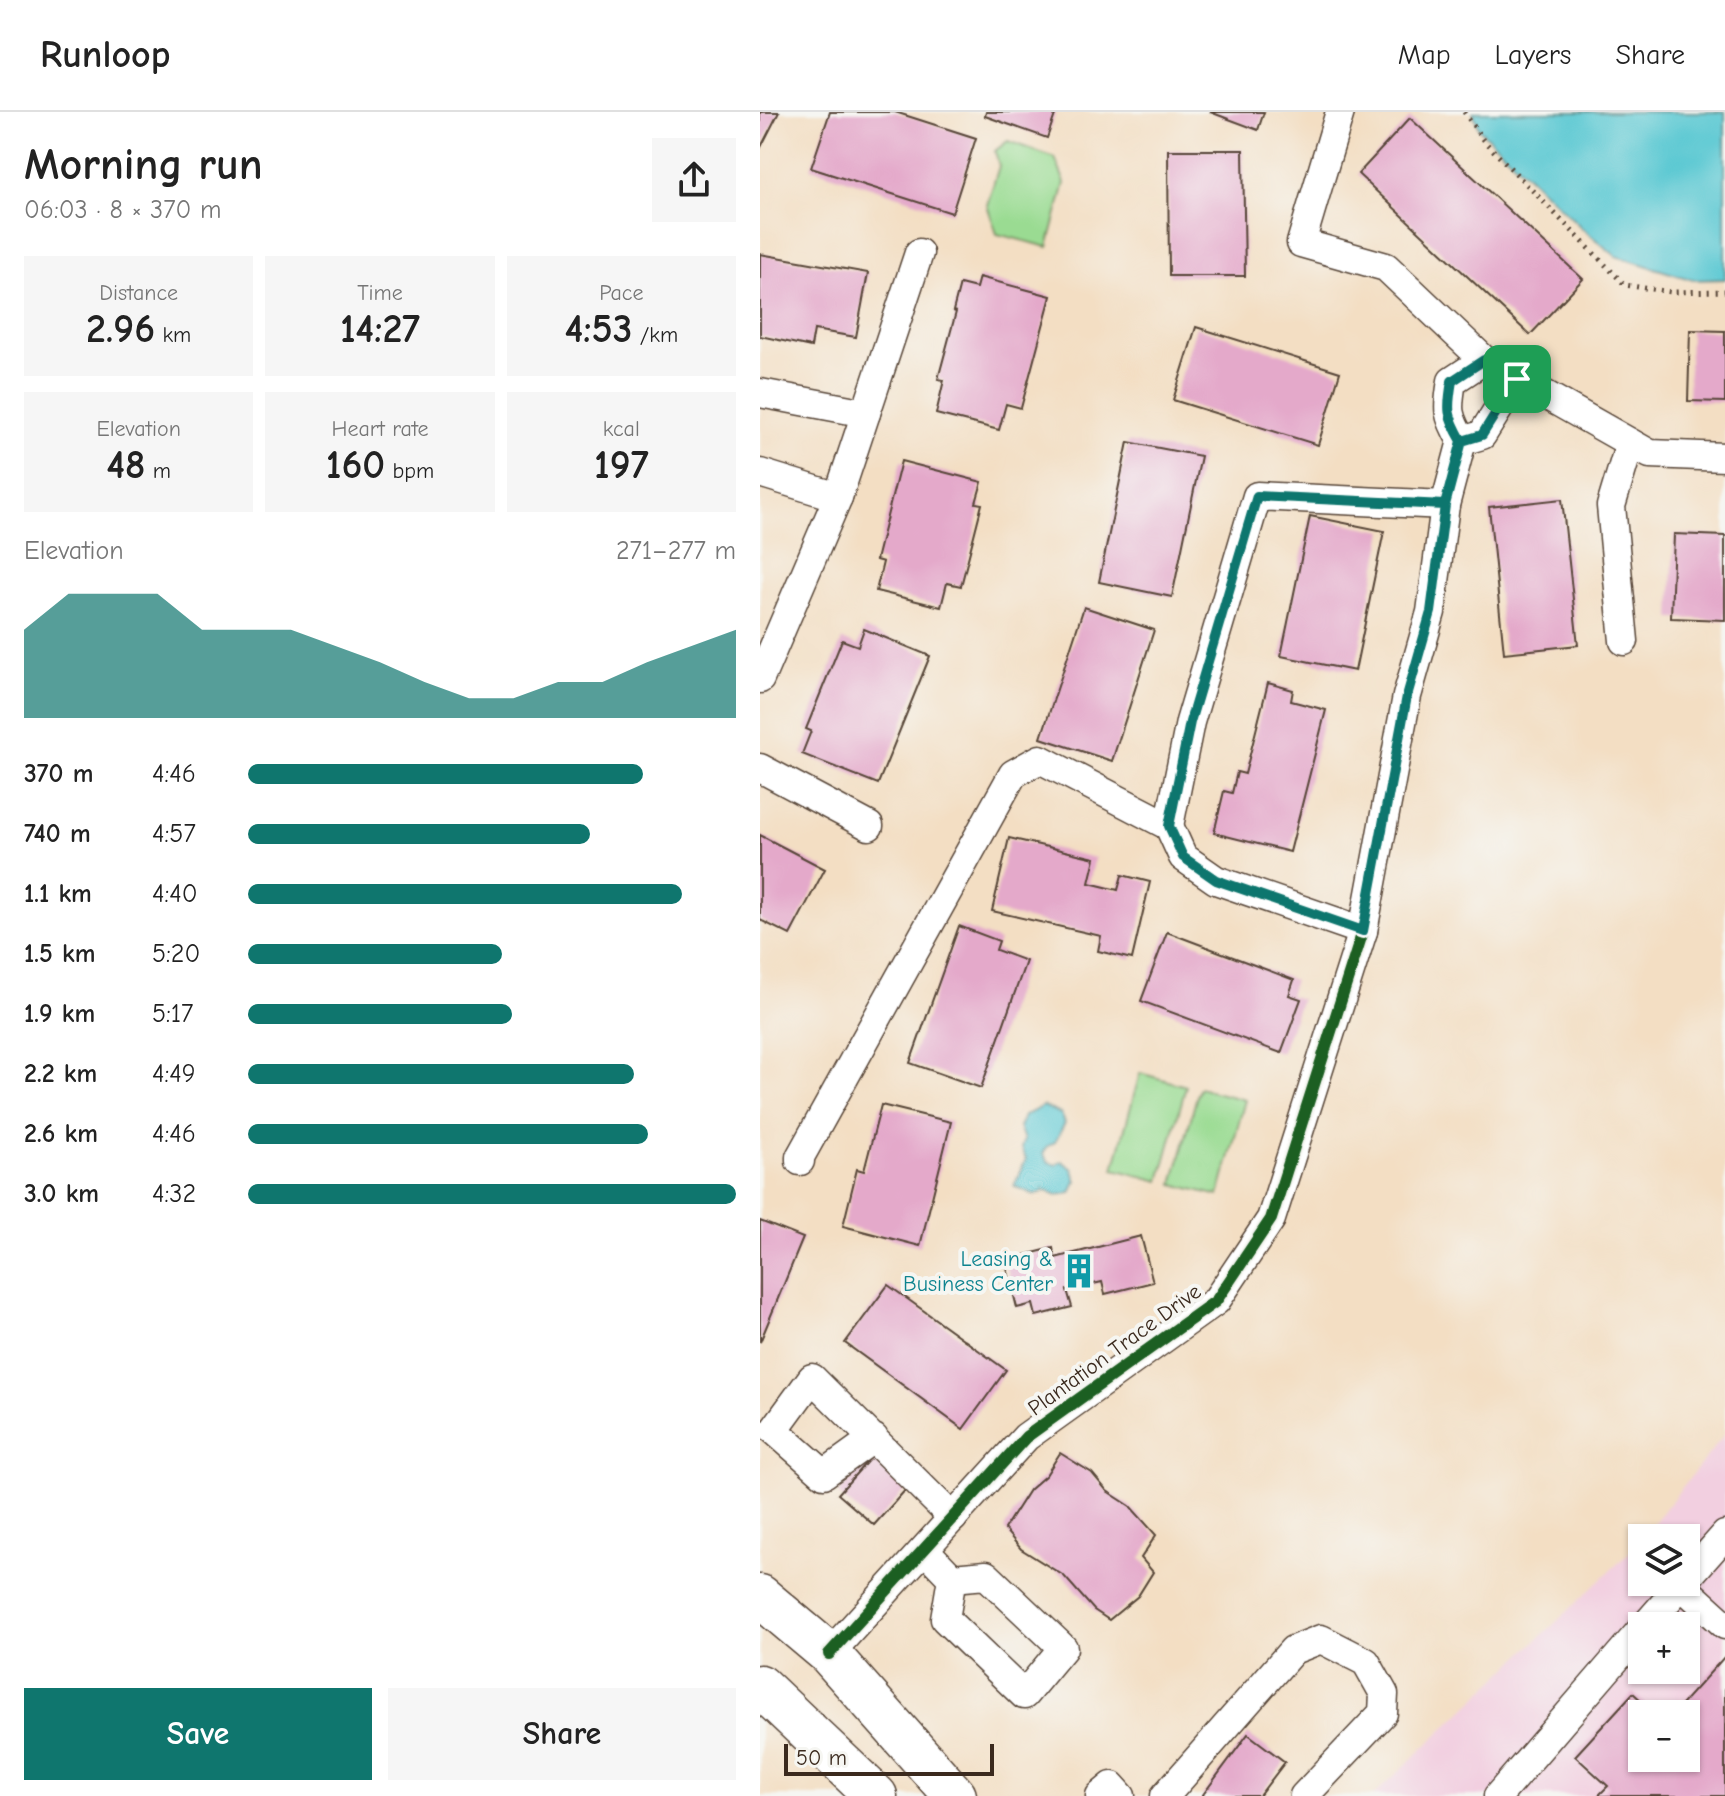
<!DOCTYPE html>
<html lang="en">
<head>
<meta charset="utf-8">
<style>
  body { margin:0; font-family:"Comic Neue",sans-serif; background:#f6f6f6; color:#222; height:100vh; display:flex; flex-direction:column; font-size:30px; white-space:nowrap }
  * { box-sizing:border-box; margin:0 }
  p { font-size:26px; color:#767676 }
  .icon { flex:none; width:44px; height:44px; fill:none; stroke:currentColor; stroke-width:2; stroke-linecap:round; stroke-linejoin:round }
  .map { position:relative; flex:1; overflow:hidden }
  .details { display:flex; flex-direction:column; background:#fff; width:760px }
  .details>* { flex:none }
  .fabs { position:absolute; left:868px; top:1412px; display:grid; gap:16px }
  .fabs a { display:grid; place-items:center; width:72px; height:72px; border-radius:0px; background:#fff; box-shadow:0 2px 6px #0004; font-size:40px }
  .scale { position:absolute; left:24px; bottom:20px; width:210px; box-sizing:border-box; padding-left:8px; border:4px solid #3b2a1e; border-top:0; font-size:22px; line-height:28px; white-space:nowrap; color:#3b2a1e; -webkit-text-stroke:6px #f6f6f2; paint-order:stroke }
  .pin { position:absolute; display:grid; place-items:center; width:68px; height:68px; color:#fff; margin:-34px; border-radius:16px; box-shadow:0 4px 12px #0006 }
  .round { display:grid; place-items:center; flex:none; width:84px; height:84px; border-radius:0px; background:#f6f6f6 }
  .head { display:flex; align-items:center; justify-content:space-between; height:136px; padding:0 24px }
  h1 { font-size:44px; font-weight:700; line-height:60px }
  .metrics { display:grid; grid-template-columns:repeat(3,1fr); gap:12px; height:136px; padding:8px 24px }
  .metrics div { display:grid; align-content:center; border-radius:0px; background:#f6f6f6; text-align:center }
  .metrics b { font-size:40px; font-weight:700 }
  .metrics small { font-size:22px; font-weight:400 }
  .metrics p { font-size:22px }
  .chart { height:224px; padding:16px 24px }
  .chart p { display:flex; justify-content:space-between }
  .chart svg { width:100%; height:144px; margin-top:8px; fill:#0f766e; opacity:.7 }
  .action { display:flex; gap:16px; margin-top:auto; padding:16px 24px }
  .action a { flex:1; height:92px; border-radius:0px; background:#0f766e; color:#fff; font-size:32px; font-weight:700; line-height:92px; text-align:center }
  .action a+a { background:#f6f6f6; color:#222 }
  ul { padding:0 24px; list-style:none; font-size:26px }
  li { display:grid; grid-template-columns:128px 96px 1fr; align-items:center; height:60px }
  li i { height:20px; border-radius:10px; background:#0f766e }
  header { display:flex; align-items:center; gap:48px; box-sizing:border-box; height:112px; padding:0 40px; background:#fff; border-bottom:2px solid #e0e0e0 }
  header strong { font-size:38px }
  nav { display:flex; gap:44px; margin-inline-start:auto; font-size:28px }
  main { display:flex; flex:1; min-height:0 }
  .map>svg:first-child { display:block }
  .built { fill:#f2cfe0; fill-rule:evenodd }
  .green { fill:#9adb92; stroke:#6a8258; stroke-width:2 }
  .water { fill:#5dc9d3; stroke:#4c7a78; stroke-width:2 }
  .building { fill:#e4a9ca }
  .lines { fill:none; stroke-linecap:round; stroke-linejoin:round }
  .minor-casing { stroke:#574537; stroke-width:31 }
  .highway-casing { stroke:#574537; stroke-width:45 }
  .path { stroke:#574537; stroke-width:5; stroke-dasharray:2 6; stroke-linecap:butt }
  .minor { stroke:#fff; stroke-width:28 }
  .highway { stroke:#fff; stroke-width:42 }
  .cycleway-casing { stroke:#f6f6f2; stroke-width:17 }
  .cycleway { stroke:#1b5e20; stroke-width:12 }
  .route-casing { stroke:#fff; stroke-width:16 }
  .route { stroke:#0f766e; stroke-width:10 }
  .labels { text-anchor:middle; stroke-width:8; stroke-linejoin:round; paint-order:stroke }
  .culture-label { font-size:22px; fill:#0d838f; stroke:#f6f6f2; text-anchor:end }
  .street-label { font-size:22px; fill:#3b2a1e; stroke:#f6f6f2 }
</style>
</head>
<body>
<header>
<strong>Runloop</strong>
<nav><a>Map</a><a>Layers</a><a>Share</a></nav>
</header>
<main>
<section class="details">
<div class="head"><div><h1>Morning run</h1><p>06:03 · 8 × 370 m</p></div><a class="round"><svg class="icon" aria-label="share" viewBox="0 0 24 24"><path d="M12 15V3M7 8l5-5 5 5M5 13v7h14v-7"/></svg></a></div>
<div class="metrics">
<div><p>Distance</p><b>2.96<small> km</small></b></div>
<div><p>Time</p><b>14:27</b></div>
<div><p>Pace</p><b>4:53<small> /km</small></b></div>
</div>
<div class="metrics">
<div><p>Elevation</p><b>48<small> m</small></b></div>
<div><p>Heart rate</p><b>160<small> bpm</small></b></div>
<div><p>kcal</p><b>197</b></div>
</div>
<div class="chart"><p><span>Elevation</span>271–277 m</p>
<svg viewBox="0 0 160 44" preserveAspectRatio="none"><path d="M0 44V17L10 6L20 6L30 6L40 17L50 17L60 17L70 22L80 27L90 33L100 38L110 38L120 33L130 33L140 27L150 22L160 17V44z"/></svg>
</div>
<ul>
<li><b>370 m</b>4:46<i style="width:81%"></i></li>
<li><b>740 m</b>4:57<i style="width:70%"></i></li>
<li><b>1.1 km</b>4:40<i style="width:89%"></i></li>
<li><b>1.5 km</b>5:20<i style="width:52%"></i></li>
<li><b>1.9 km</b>5:17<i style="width:54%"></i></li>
<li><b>2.2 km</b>4:49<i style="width:79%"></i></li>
<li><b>2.6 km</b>4:46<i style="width:82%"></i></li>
<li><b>3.0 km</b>4:32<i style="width:100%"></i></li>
</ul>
<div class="action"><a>Save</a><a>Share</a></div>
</section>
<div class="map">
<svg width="965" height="1684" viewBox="0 0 965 1684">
  <rect width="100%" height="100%" fill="#f6f6f2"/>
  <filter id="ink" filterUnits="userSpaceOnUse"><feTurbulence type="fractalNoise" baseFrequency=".0125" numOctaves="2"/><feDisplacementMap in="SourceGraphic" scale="16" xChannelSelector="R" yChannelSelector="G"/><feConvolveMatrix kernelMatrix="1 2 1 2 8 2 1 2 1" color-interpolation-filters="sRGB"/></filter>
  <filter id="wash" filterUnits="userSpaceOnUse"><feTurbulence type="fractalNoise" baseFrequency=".006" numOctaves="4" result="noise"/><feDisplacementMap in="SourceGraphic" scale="32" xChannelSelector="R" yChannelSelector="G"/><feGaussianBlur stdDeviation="1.8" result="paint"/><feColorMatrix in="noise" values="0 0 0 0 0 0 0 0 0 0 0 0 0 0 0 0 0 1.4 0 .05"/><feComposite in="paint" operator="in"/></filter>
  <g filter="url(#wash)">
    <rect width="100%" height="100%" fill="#f3dec3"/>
    <path class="built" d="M965 1322V1684H613L872 1438ZM882 1426H926V1470H882ZM882 1514H926V1558H882ZM882 1602H926V1646H882Z"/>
    <g class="green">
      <path d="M248 29 295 46 305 71 288 135 237 122 227 93 239 54 235 39Z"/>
      <path d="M380 961 426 974 400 1069 354 1057Z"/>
      <path d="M439 976 485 988 459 1084 413 1072Z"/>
    </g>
    <g class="water">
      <path d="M713 0H965V167L933 168 856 144 824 118 719 17Z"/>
      <path d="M283 994 301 1002 305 1011 295 1030 287 1035 283 1042 288 1050 296 1053 302 1049 313 1057 316 1069 311 1081 297 1083 285 1078 275 1083 254 1074 266 1047 261 1036 264 1028 259 1015 264 1004Z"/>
    </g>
    <g id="blocks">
      <g class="building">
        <path d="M0 0H19L0 37Z"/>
        <path d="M70 0H135L216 26 192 101 51 56Z"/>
        <path d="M226 0H296L287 26 225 4Z"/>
        <path d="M450 0H504L498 18Z"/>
        <path d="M650 6 823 167 770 223 598 62Z"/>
        <path d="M408 38H483L485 164H409Z"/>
        <path d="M0 142 108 161 96 225 54 218 51 235 0 224Z"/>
        <path d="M219 165 291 184 261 296 246 292 239 318 176 302 184 268 178 267 196 200 193 199 200 172 216 176Z"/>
        <path d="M436 215 580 260 558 333 413 288Z"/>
        <path d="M930 218 965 219V290L928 289Z"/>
        <path d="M368 330 441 344 412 485 339 470Z"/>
        <path d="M141 349 222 370 216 391 222 392 201 474 187 471 181 495 116 479 123 450 116 448Z"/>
        <path d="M802 387 818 533 744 541 729 395Z"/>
        <path d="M550 404 624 419 595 559 521 544Z"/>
        <path d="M914 422 965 424V508L911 506Z"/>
        <path d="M324 495 394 518 352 649 281 626Z"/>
        <path d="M104 517 170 544 118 672 42 642 51 619 46 617 82 528 98 534Z"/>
        <path d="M508 571 533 578 531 589 566 598 530 740 454 721 464 679 472 681 477 660 485 662Z"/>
        <path d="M0 723 65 757 30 823 0 808Z"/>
        <path d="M249 726 335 746 329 771 358 778 362 763 390 770 372 847 338 839 341 824 232 799Z"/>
        <path d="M199 814 239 829 236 838 266 849 221 976 150 951Z"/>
        <path d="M407 820 534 868 529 883 541 887 521 941 381 889Z"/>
        <path d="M121 993 191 1010 160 1134 83 1114 97 1057 104 1059Z"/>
        <path d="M0 1109 43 1126 0 1230Z"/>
        <path d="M381 1124 393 1170 345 1182 342 1170 307 1178 312 1195 276 1204 273 1192 257 1196 245 1148 293 1136 295 1146Z"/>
        <path d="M128 1173 246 1258 203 1317 85 1231Z"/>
        <path d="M300 1341 332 1361 347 1379 370 1394 396 1423 381 1446 393 1460 378 1484 349 1508 334 1498 304 1464 261 1437 244 1417 269 1378 286 1363Z"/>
        <path d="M112 1344 148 1375 114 1413 78 1382Z"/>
        <path d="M965 1544V1684H838L848 1674 815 1644 873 1581 896 1602H882V1646H926V1602H913Z"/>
        <path d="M488 1622 525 1650 499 1684H442Z"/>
      </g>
    </g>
  </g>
  <g filter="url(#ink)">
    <use href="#blocks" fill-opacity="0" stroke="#574537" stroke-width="2"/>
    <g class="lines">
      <g class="minor-casing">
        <g id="minor">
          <path d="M580 0 541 131 626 155 724 248 890 342 965 345"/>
          <path d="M0 281 106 301"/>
          <path d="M702 329 722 323 757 267"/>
          <path d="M0 361 78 385 0 567"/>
          <path d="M78 385 159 141"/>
          <path d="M864 529 851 394 870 331"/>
          <path d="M0 656 109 714"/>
          <path d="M409 714 430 610 497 384 685 393"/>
          <path d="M40 1049V1045L253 662 280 647 409 714 423 745 456 768 603 819"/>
          <path d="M114 1326 64 1362 14 1318 52 1266 193 1406"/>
          <path d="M165 1438 192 1466 185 1507 264 1583 303 1536 226 1463 192 1466"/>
          <path d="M926 1467 965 1423"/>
          <path d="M923 1470 921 1473 965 1513"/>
          <path d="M885 1514 921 1473"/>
          <path d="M69 1542 266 1325 456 1189 511 1107 603 819 647 584 671 500 685 393 702 329C687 303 687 298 692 269L724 248"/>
          <path d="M340 1684 352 1674 361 1684"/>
          <path d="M405 1684 533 1538 561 1527 606 1550 624 1582 623 1601 544 1684"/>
          <path d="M738 1684 882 1517"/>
        </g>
      </g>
      <g class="highway-casing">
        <g id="highway">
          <path d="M0 1484 69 1542 195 1684"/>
          <path d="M0 1574 116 1684"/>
        </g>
      </g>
      <path class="path" d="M704 0 723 28 865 173 911 180 965 179"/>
      <use href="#minor" class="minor"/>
      <use href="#highway" class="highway"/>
      <g class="cycleway-casing">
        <path id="cycleway" d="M69 1542 266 1325 456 1189 511 1107 603 819"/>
      </g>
      <use href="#cycleway" class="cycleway"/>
    </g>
  </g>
  <g class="lines" filter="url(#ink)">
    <g class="route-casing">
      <path id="route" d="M757 267 722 323 702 329 685 393 671 500 647 584 603 819 456 768 423 745 409 714 430 610 497 384 685 393 702 329C687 303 687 298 692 269L724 248 757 267"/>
    </g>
    <use href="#route" class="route"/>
  </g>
  <defs>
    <g id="building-bare" transform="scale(2.76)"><path d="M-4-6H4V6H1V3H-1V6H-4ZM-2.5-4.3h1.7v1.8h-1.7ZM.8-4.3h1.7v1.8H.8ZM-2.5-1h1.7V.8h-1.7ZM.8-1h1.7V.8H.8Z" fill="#0f9aa8" stroke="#f6f6f2" stroke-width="2.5" paint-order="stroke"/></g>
  </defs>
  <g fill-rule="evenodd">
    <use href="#building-bare" x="319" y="1159"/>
  </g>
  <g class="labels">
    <g class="culture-label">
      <text x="293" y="1154">Leasing &amp;<tspan x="293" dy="25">Business Center</tspan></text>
    </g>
    <g class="street-label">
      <text transform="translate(354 1237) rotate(-36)" y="8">Plantation Trace Drive</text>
    </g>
  </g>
</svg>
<div class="fabs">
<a><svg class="icon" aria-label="layers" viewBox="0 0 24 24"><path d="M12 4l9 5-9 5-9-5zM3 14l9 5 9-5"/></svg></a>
<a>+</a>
<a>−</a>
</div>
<div class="scale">50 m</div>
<div class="pin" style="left:757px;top:267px;background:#1e9e55"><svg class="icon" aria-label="arrive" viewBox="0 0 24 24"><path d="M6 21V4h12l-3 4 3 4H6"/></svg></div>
</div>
</main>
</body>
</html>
